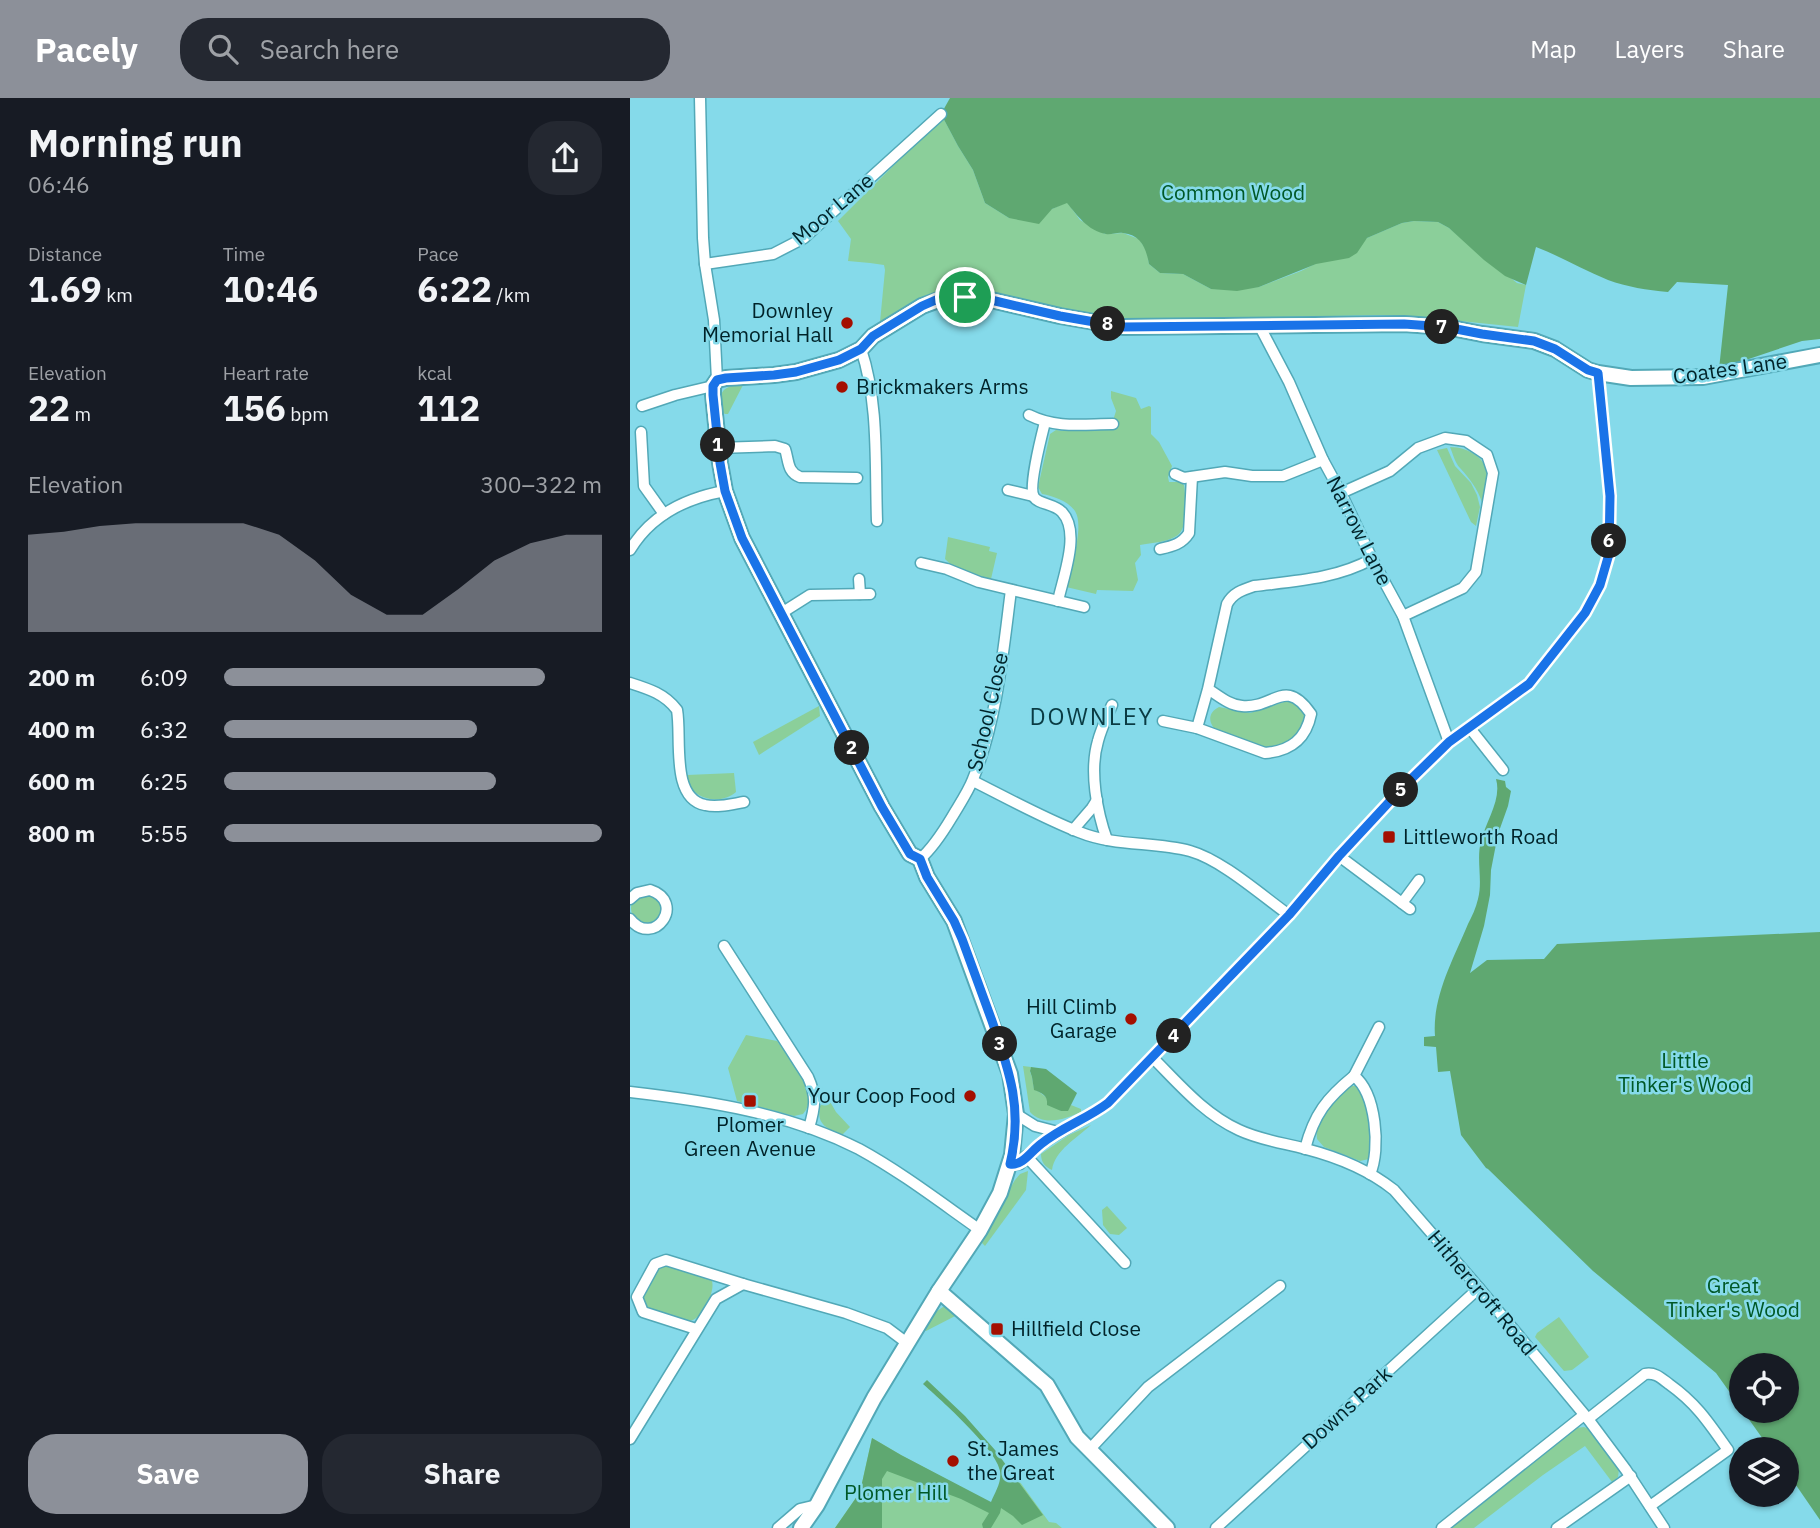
<!DOCTYPE html>
<html lang="en">
<head>
<meta charset="utf-8">
<style>
  body { margin:0; font-family:"IBM Plex Sans",sans-serif; background:#242831; color:#f1f3f6; height:100vh; display:flex; flex-direction:column; font-size:26px; white-space:nowrap }
  * { box-sizing:border-box; margin:0 }
  p { font-size:23px; color:#9ea1a6 }
  .icon { flex:none; width:38px; height:38px; fill:none; stroke:currentColor; stroke-width:2; stroke-linecap:round; stroke-linejoin:round }
  .map { position:relative; flex:1; overflow:hidden }
  .sheet { display:flex; flex-direction:column; background:#171b24; width:630px }
  .sheet>* { flex:none }
  .tools { position:absolute; left:1099px; top:1255px; display:grid; gap:14px }
  .tools a { display:grid; place-items:center; width:70px; height:70px; border-radius:50%; background:#171b24; box-shadow:0 2px 5px #0004; font-size:35px }
  .pin { position:absolute; display:grid; place-items:center; width:60px; height:60px; color:#fff; margin:-30px; border:4px solid #fff; border-radius:50%; box-shadow:0 2px 7px #0007 }
  .km { position:absolute; width:35px; height:35px; margin:-18px; border-radius:50%; background:#222; color:#fff; font-size:19px; line-height:35px; text-align:center }
  .round { display:grid; place-items:center; flex:none; width:74px; height:74px; border-radius:28px; background:#242831 }
  .head { display:flex; align-items:center; justify-content:space-between; height:119px; padding:0 28px }
  h1 { font-size:38px; font-weight:700; line-height:52px }
  .figures { display:grid; grid-template-columns:repeat(3,1fr); gap:10px; height:119px; padding:7px 28px }
  .figures div { display:grid; align-content:center }
  .figures b { font-size:35px; font-weight:700 }
  .figures small { font-size:19px; font-weight:400 }
  .figures p { font-size:19px }
  .chart { height:196px; padding:14px 28px }
  .chart p { display:flex; justify-content:space-between }
  .chart svg { width:100%; height:126px; margin-top:7px; fill:#8c9099; opacity:.7 }
  .cta { display:flex; gap:14px; margin-top:auto; padding:14px 28px }
  .cta a { flex:1; height:80px; border-radius:28px; background:#8c9099; color:#fff; font-size:28px; font-weight:700; line-height:80px; text-align:center }
  .cta a+a { background:#242831; color:#f1f3f6 }
  ul { padding:0 28px; list-style:none; font-size:23px }
  li { display:grid; grid-template-columns:112px 84px 1fr; align-items:center; height:52px }
  li i { height:18px; border-radius:9px; background:#8c9099 }
  header { display:flex; align-items:center; gap:42px; box-sizing:border-box; height:98px; padding:0 35px; background:#8c9099; color:#fff }
  header strong { font-size:33px }
  nav { display:flex; gap:38px; margin-inline-start:auto; font-size:24px }
  .search { width:490px; height:63px; background:#242831; display:flex; align-items:center; gap:18px; box-sizing:border-box; padding:0 24px; border-radius:28px; color:#9ea1a6; font-size:26px }
  main { display:flex; flex:1; min-height:0 }
  .map>svg:first-child { display:block }
  .green { fill:#8bcf9a }
  .forest { fill:#5fa871 }
  .lines { fill:none; stroke-linecap:round; stroke-linejoin:round }
  .street-casing { stroke:#52a8b7; stroke-width:13 }
  .secondary-casing { stroke:#52a8b7; stroke-width:18 }
  .street { stroke:#fff; stroke-width:10 }
  .secondary { stroke:#fff; stroke-width:14 }
  .route-casing { stroke:#fff; stroke-width:14 }
  .route { stroke:#1a73e8; stroke-width:9 }
  .poi-dot { fill:#a40f00; stroke:#85daea; stroke-width:2.5 }
  .labels { text-anchor:middle; stroke-width:5; stroke-linejoin:round; paint-order:stroke }
  .park-label { font-size:21px; fill:#005826; stroke:#85daea }
  .street-label { font-size:21px; fill:#002329; stroke:#85daea }
  .poi-label { font-size:21px; fill:#002329; stroke:#85daea; text-anchor:start }
  .quarter-label { font-size:24px; letter-spacing:2px; fill:#0a3b43; stroke:#85daea }
</style>
</head>
<body>
<header>
<strong>Pacely</strong>
<div class="search"><svg class="icon" aria-label="search" viewBox="0 0 24 24"><circle cx="10" cy="10" r="6"/><path d="M15 15l6 6"/></svg>Search here</div>
<nav><a>Map</a><a>Layers</a><a>Share</a></nav>
</header>
<main>
<section class="sheet">
<div class="head"><div><h1>Morning run</h1><p>06:46</p></div><a class="round"><svg class="icon" aria-label="share" viewBox="0 0 24 24"><path d="M12 15V3M7 8l5-5 5 5M5 13v7h14v-7"/></svg></a></div>
<div class="figures">
<div><p>Distance</p><b>1.69<small> km</small></b></div>
<div><p>Time</p><b>10:46</b></div>
<div><p>Pace</p><b>6:22<small> /km</small></b></div>
</div>
<div class="figures">
<div><p>Elevation</p><b>22<small> m</small></b></div>
<div><p>Heart rate</p><b>156<small> bpm</small></b></div>
<div><p>kcal</p><b>112</b></div>
</div>
<div class="chart"><p><span>Elevation</span>300–322 m</p>
<svg viewBox="0 0 160 44" preserveAspectRatio="none"><path d="M0 44V10L10 9L20 7L30 6L40 6L50 6L60 6L70 10L80 19L90 31L100 38L110 38L120 29L130 19L140 13L150 10L160 10V44z"/></svg>
</div>
<ul>
<li><b>200 m</b>6:09<i style="width:85%"></i></li>
<li><b>400 m</b>6:32<i style="width:67%"></i></li>
<li><b>600 m</b>6:25<i style="width:72%"></i></li>
<li><b>800 m</b>5:55<i style="width:100%"></i></li>
</ul>
<div class="cta"><a>Save</a><a>Share</a></div>
</section>
<div class="map">
<svg width="1190" height="1430" viewBox="0 0 1190 1430">
  <rect width="100%" height="100%" fill="#85daea"/>
  <g class="green">
    <path d="M311 16 328 48 343 72 355 105 379 120 422 111 437 104 450 122 475 136 493 135 509 141 517 153 519 166 530 175 553 176 581 191 629 189 671 173 737 140 772 125 784 123 808 124 819 130 887 185 896 187 888 229 782 218 753 217 504 222 470 218 346 194 319 192 299 198 250 224 255 172 254 167 240 165 218 163 221 141 208 123 305 26Z"/>
    <path d="M106 287H113L98 316H95L91 313C90 298 89 290 106 287Z"/>
    <path d="M481 293 506 300 511 311 519 308 521 309V336L529 344 542 368 538 379 539 384H550L554 387C556 399 558 429 548 437 539 444 521 445 510 447L511 457 505 465 508 482 503 493 467 492 466 496 436 489C440 471 455 429 445 413 438 403 423 398 412 396L408 389 420 336 426 332 433 333 434 331 480 332 486 313 481 300Z"/>
    <path d="M820 349C839 349 859 361 858 382 858 389 854 397 852 404 847 390 840 381 830 370 825 365 823 356 820 349Z"/>
    <path d="M817 350 825 368 841 385 847 397 850 409 846 428 841 424 807 352Z"/>
    <path d="M318 439 360 449 359 453 367 455 361 481C344 477 327 474 315 461Z"/>
    <path d="M657 603H664L677 613 674 635 648 652H641L588 634C578 626 577 615 589 609L620 615Z"/>
    <path d="M189 608 190 618 129 657 123 644Z"/>
    <path d="M104 675 106 694C90 708 59 702 57 677Z"/>
    <circle cx="16" cy="810" r="15"/>
    <path d="M116 937 147 943C159 960 192 995 173 1016L164 1018 107 1003 98 970Z"/>
    <path d="M393 968 401 969 400 974 402 979 404 991C415 997 422 1005 431 1013H437L441 1007 451 1011V1014C435 1021 414 1029 400 1014Z"/>
    <path d="M722 988H727L733 992 740 1025 742 1058 739 1061 730 1063 694 1049 687 1041C687 1038 686 1031 687 1029 690 1018 712 993 722 988Z"/>
    <path d="M198 1000 206 1014 220 1029 212 1037C198 1030 186 1028 190 1008Z"/>
    <path d="M461 1027C447 1040 425 1052 422 1072 415 1069 411 1064 411 1056L439 1037Z"/>
    <path d="M398 1073 396 1092 355 1148 349 1142 385 1082 390 1076Z"/>
    <path d="M477 1108 497 1130 489 1137 480 1136 473 1127 472 1112Z"/>
    <path d="M33 1168H40L81 1180C84 1188 82 1192 80 1200 77 1208 71 1218 63 1222 55 1225 23 1216 17 1209 13 1204 12 1200 13 1194H16C17 1185 24 1171 33 1168Z"/>
    <path d="M313 1209H324L331 1215 296 1233 293 1231 301 1217Z"/>
    <path d="M929 1219 959 1259 942 1272 934 1273 905 1239 907 1235Z"/>
    <path d="M954 1329 961 1332 989 1371 988 1379 982 1384 955 1348 913 1377 844 1430H820L936 1336 946 1330Z"/>
    <path d="M242 1340 271 1357 370 1410 385 1377 419 1424 426 1425 432 1430H205L230 1394Z"/>
  </g>
  <g class="forest">
    <path d="M320 0H1190V241L1172 243 1089 271 1098 187 1047 184 1038 194C1017 192 997 189 978 182 953 172 930 158 906 149L896 187 875 178 854 162 819 130 808 124 784 123 772 125 737 140 727 155 719 160 686 166 629 189 607 193 581 191 553 176 530 175 519 166C516 150 511 137 493 135 487 134 481 137 476 136 458 133 447 117 437 105L422 111 409 126 379 120 355 105 343 72 328 48 311 16Z"/>
    <path d="M866 681 875 683 876 689 881 693 878 708 868 736 861 772 860 797 854 828 840 875 857 862 914 861 927 846 1190 834V1422L1157 1374V1351H1140L1113 1313 1157 1312V1267H1111V1310L1086 1275 963 1173 858 1071 856 1070 831 1037 820 973 808 974 806 949 794 948V939L805 938C802 899 823 862 838 826 842 818 846 810 848 801 853 782 846 762 851 743 856 723 872 701 866 681Z"/>
    <path d="M401 969 416 971 447 995 438 1013H431L417 1007C418 997 412 995 404 992L402 979 400 973Z"/>
    <path d="M297 1282 335 1318 365 1352 413 1417 392 1427 383 1418 371 1410 370 1415 361 1430H353L352 1426 359 1415 331 1401 257 1373 252 1381V1430H205L230 1394 242 1340 271 1357 361 1404C365 1394 372 1384 370 1373 368 1353 310 1301 293 1286Z"/>
  </g>
  <g class="lines">
    <g class="street-casing">
      <g id="street">
        <path d="M70 0 73 140 75 166 84 222 87 282"/>
        <path d="M75 166 143 156 174 140 311 16"/>
        <path d="M629 227 659 284 693 362 711 395 742 461 773 518 819 644"/>
        <path d="M231 251C249 305 245 366 247 423"/>
        <path d="M12 308 45 297 83 288"/>
        <path d="M399 317C427 331 454 326 483 326"/>
        <path d="M415 324C412 336 398 390 404 399 408 406 425 406 432 414 451 434 433 479 428 503"/>
        <path d="M11 334 14 388 34 416"/>
        <path d="M88 350 145 348 155 351C159 363 157 374 170 379L227 380"/>
        <path d="M545 376 554 380 595 374 622 378H653L693 362"/>
        <path d="M378 392 403 398"/>
        <path d="M711 395 760 373 788 350 815 340 836 343 857 357 863 375 846 474 833 490 773 518"/>
        <path d="M530 451C543 448 552 446 559 435L562 379"/>
        <path d="M0 452C21 417 56 400 95 393"/>
        <path d="M291 465 317 471 349 484 454 509"/>
        <path d="M229 481 230 496"/>
        <path d="M150 516 180 497 240 496"/>
        <path d="M0 585C19 591 35 596 47 612 52 639 40 700 75 707 88 710 102 706 114 704"/>
        <path d="M578 591C589 598 599 607 612 608 644 611 655 578 681 616 676 641 661 653 635 655L567 630 578 591 597 506C603 495 612 492 624 488 664 483 706 481 742 461"/>
        <path d="M533 623 567 630"/>
        <path d="M839 629 873 672"/>
        <path d="M343 683C377 700 413 720 449 734 486 749 523 743 560 753 592 762 631 797 659 817"/>
        <path d="M443 732 462 710 467 702"/>
        <path d="M477 742C467 714 459 673 468 643 471 631 477 619 482 607"/>
        <path d="M709 758 780 811"/>
        <path d="M290 761C303 750 313 734 322 719 329 707 338 694 343 681 367 623 373 554 381 492"/>
        <path d="M0 801 7 795 20 792C57 804 24 851 0 821"/>
        <path d="M772 805 789 782"/>
        <path d="M94 848 178 979C187 999 185 1009 179 1030"/>
        <path d="M523 960C549 986 574 1016 609 1032 630 1042 654 1045 676 1051 707 1059 739 1072 764 1092L849 1190 958 1321 996 1372 1034 1430"/>
        <path d="M724 978 749 929"/>
        <path d="M0 994C78 1003 158 1015 229 1051 271 1074 310 1104 350 1132"/>
        <path d="M386 1016 405 1028 428 1034"/>
        <path d="M675 1051C684 1016 697 1000 724 978 746 995 751 1051 740 1076"/>
        <path d="M396 1058 495 1165"/>
        <path d="M380 1066H390C414 1037 449 1027 478 1005L659 817 709 758 774 688 819 644 899 586 955 515 970 487 979 456 980 398 968 275"/>
        <path d="M66 1231 13 1214 7 1199 25 1166 36 1162 113 1186"/>
        <path d="M958 1321 1015 1276C1025 1274 1031 1280 1039 1286 1067 1306 1079 1325 1098 1352L1020 1408"/>
        <path d="M0 1341 86 1201 113 1186 216 1215 257 1230 277 1245"/>
        <path d="M460 1351 518 1289 650 1188"/>
        <path d="M148 1430 170 1411 187 1407"/>
        <path d="M586 1430 849 1190"/>
        <path d="M812 1430 954 1317"/>
        <path d="M927 1430 1001 1378"/>
      </g>
    </g>
    <g class="secondary-casing">
      <g id="secondary">
        <path d="M309 1193 417 1287 447 1339 537 1430"/>
        <path d="M171 1430 187 1407 244 1300 309 1193 350 1132 370 1095 382 1057 386 1016 380 976 324 823 297 779 290 761 280 756 252 709 112 440 95 393 90 365 83 297V288L87 282 96 280 144 277 166 274 209 262 231 251 243 238 292 208 317 199H335L361 202 430 218 493 229 774 226 816 229 852 236 904 243 925 251 958 272 968 275 1001 280 1073 279 1190 257"/>
      </g>
    </g>
    <use href="#street" class="street"/>
    <use href="#secondary" class="secondary"/>
  </g>
  <g class="lines">
    <g class="route-casing">
      <path id="route" d="M317 199H335L361 202 430 218 493 229 774 226 816 229 852 236 904 243 925 251 958 272 968 275 980 398 979 456 970 487 955 515 899 586 819 644 774 688 709 758 659 817 478 1005C457 1021 432 1029 411 1046 401 1053 393 1068 380 1066 393 1012 380 974 362 923 352 896 342 868 332 841L324 823 297 779 290 761 280 756 252 709 112 440 95 393 90 365 83 297V288L87 282 96 280 144 277 166 274 209 262 231 251 243 238 292 208 308 201Z"/>
    </g>
    <use href="#route" class="route"/>
  </g>
  <g class="poi-dot">
    <circle cx="217" cy="225" r="7"/>
    <circle cx="212" cy="289" r="7"/>
    <rect x="752" y="732" width="14" height="14" rx="3.5"/>
    <circle cx="501" cy="921" r="7"/>
    <circle cx="340" cy="998" r="7"/>
    <rect x="113" y="996" width="14" height="14" rx="3.5"/>
    <rect x="360" y="1224" width="14" height="14" rx="3.5"/>
    <circle cx="323" cy="1363" r="7"/>
  </g>
  <g class="labels">
    <g class="park-label">
      <text x="603" y="102">Common Wood</text>
      <text x="1055" y="970">Little<tspan x="1055" dy="24">Tinker's Wood</tspan></text>
      <text x="1103" y="1195">Great<tspan x="1103" dy="24">Tinker's Wood</tspan></text>
      <text x="266" y="1402">Plomer Hill</text>
    </g>
    <g class="street-label">
      <text transform="translate(203 111) rotate(-40)" y="7">Moor Lane</text>
      <text transform="translate(1100 271) rotate(-8)" y="7">Coates Lane</text>
      <text transform="translate(729 433) rotate(63)" y="7">Narrow Lane</text>
      <text transform="translate(358 614) rotate(-77)" y="7">School Close</text>
      <text transform="translate(852 1195) rotate(50)" y="7">Hithercroft Road</text>
      <text transform="translate(717 1310) rotate(-42)" y="7">Downs Park</text>
    </g>
    <g class="poi-label">
      <text x="203" y="220" text-anchor="end">Downley<tspan x="203" dy="24">Memorial Hall</tspan></text>
      <text x="226" y="296">Brickmakers Arms</text>
      <text x="773" y="746">Littleworth Road</text>
      <text x="487" y="916" text-anchor="end">Hill Climb<tspan x="487" dy="24">Garage</tspan></text>
      <text x="326" y="1005" text-anchor="end">Your Coop Food</text>
      <text x="120" y="1034" text-anchor="middle">Plomer<tspan x="120" dy="24">Green Avenue</tspan></text>
      <text x="381" y="1238">Hillfield Close</text>
      <text x="337" y="1358">St. James<tspan x="337" dy="24">the Great</tspan></text>
    </g>
    <g class="quarter-label">
      <text x="462" y="627">DOWNLEY</text>
    </g>
  </g>
</svg>
<div class="tools">
<a><svg class="icon" aria-label="locate" viewBox="0 0 24 24"><circle cx="12" cy="12" r="6"/><path d="M12 2v4M12 18v4M2 12h4M18 12h4"/></svg></a>
<a><svg class="icon" aria-label="layers" viewBox="0 0 24 24"><path d="M12 4l9 5-9 5-9-5zM3 14l9 5 9-5"/></svg></a>
</div>
<div class="pin" style="left:335px;top:199px;background:#1e9e55"><svg class="icon" aria-label="arrive" viewBox="0 0 24 24"><path d="M6 21V4h12l-3 4 3 4H6"/></svg></div>
<b class="km" style="left:88px;top:347px">1</b>
<b class="km" style="left:222px;top:650px">2</b>
<b class="km" style="left:370px;top:946px">3</b>
<b class="km" style="left:544px;top:938px">4</b>
<b class="km" style="left:771px;top:692px">5</b>
<b class="km" style="left:979px;top:443px">6</b>
<b class="km" style="left:812px;top:229px">7</b>
<b class="km" style="left:478px;top:226px">8</b>
</div>
</main>
</body>
</html>
